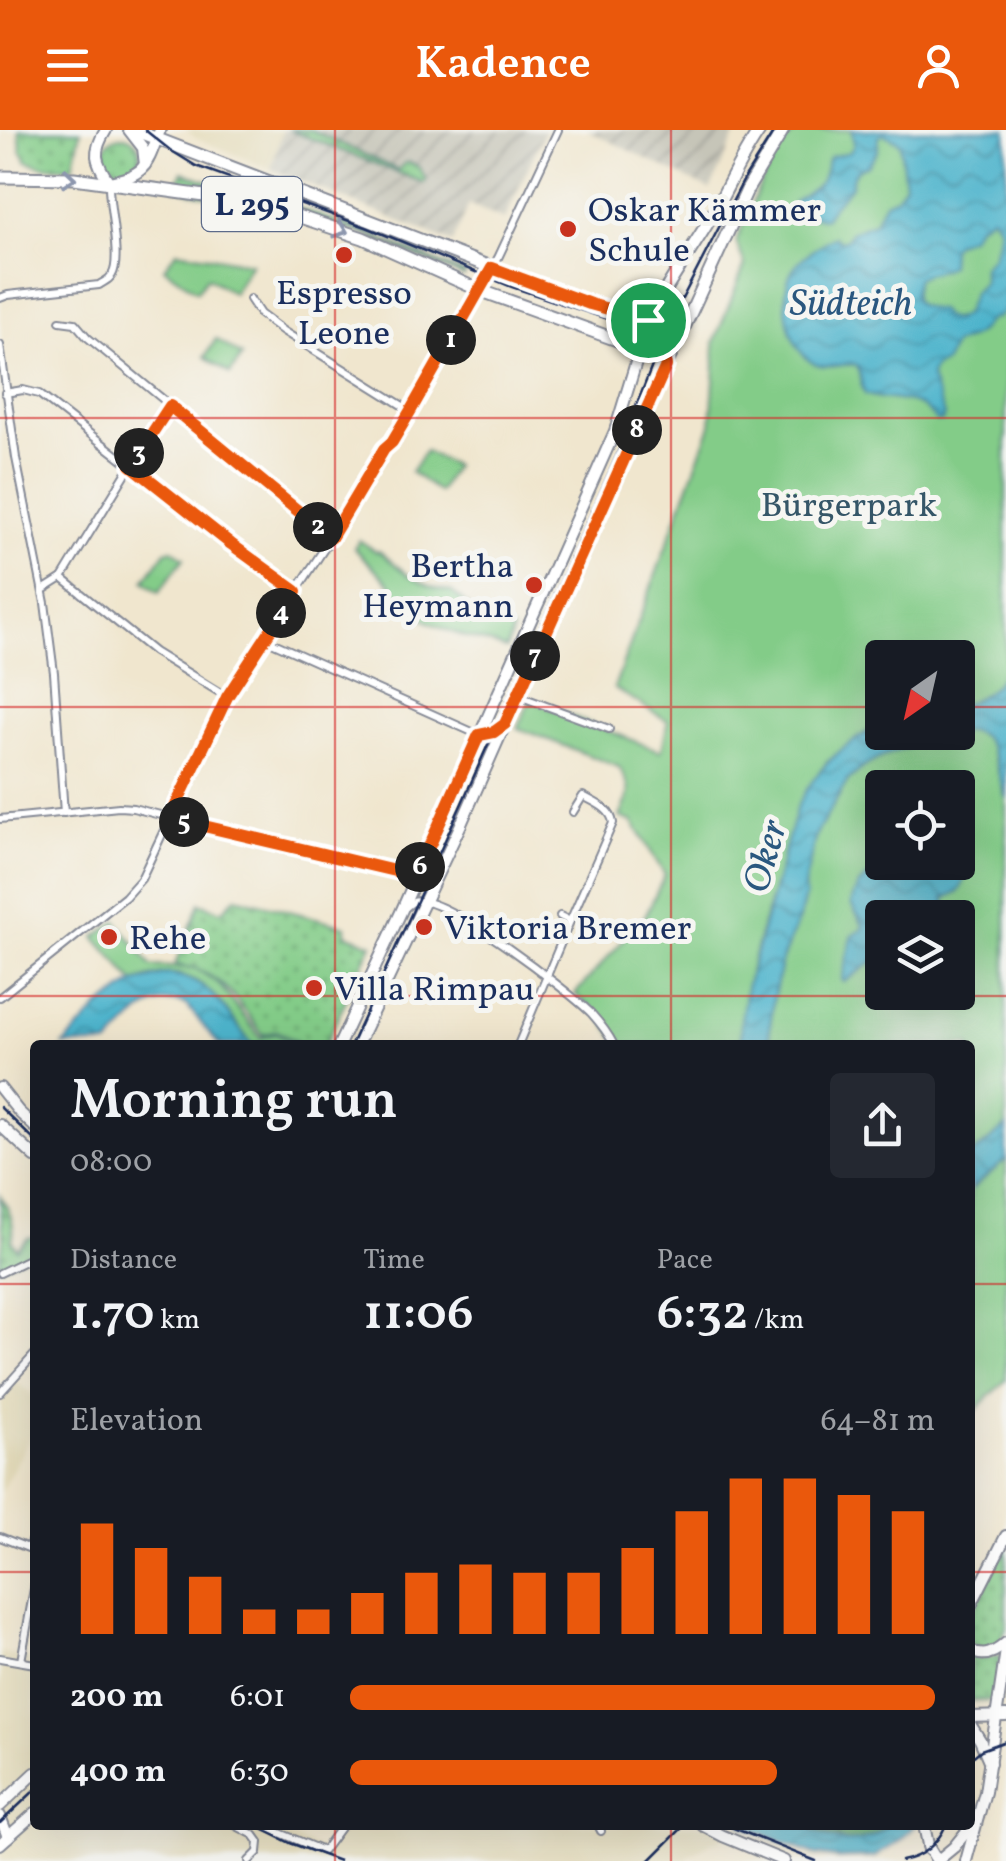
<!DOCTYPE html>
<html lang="en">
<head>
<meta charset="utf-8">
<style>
  body { margin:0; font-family:Vollkorn,serif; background:#242831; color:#f1f3f6; height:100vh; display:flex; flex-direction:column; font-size:38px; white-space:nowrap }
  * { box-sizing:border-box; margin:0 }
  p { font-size:32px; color:#9ea1a6 }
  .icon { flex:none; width:55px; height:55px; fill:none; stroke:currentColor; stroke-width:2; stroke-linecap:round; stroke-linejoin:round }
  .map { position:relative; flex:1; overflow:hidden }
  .drawer { position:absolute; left:30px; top:910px; width:945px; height:790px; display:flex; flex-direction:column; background:#171b24; border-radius:10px; box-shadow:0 10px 40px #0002 }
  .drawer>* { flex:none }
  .needle { width:65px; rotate:214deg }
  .tools { position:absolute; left:865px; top:510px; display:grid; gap:20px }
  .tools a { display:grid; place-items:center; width:110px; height:110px; border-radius:10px; background:#171b24; box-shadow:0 10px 40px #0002; font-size:50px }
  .pin { position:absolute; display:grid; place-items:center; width:85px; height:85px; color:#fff; margin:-42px; border:5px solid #fff; border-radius:50%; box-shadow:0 2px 10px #0007 }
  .km { position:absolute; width:50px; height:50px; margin:-25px; border-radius:50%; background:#222; color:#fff; font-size:28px; line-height:50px; text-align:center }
  .round { display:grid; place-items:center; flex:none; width:105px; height:105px; border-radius:10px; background:#242831 }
  .summary { display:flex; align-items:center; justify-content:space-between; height:170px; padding:0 40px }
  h1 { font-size:55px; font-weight:600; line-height:75px }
  .metrics { display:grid; grid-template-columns:repeat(3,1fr); gap:15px; height:170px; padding:10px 40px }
  .metrics div { display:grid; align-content:center }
  .metrics b { font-size:50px; font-weight:600 }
  .metrics small { font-size:28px; font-weight:400 }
  .metrics p { font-size:28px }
  .chart { height:280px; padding:20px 40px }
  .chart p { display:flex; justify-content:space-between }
  .chart svg { width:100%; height:180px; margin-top:10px; stroke:#ea580c; stroke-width:6 }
  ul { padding:0 40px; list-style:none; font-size:32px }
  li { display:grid; grid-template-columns:160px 120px 1fr; align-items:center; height:75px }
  li i { height:25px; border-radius:12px; background:#ea580c }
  header { display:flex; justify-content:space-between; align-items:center; height:130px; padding:0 40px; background:#ea580c; color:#fff; font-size:45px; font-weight:600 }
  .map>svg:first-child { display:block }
  .built { fill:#e4dbba }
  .industrial { fill:url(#industrial-furrows) }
  .grass { fill:url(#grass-dots); stroke:#4f7e73; stroke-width:2.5 }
  .forest { fill:url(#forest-firs); stroke:#427069; stroke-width:2.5 }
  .park { fill:#83cc88; stroke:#4f7e73; stroke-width:2.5; fill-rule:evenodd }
  .water { fill:url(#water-waves); stroke:#347295; stroke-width:2.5; fill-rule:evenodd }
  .pier { fill:#f0e6ce }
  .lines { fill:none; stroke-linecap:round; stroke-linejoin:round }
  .street-casing { stroke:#868a96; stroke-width:10 }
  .secondary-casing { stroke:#868a96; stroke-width:14 }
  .primary-casing { stroke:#868a96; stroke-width:15 }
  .street { stroke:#fff; stroke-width:6 }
  .secondary { stroke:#fff; stroke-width:10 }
  .primary { stroke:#fff; stroke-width:11 }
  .tram { stroke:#1b2f5e; stroke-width:2.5 }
  .oneway { stroke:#8d97ae }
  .route-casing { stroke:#fff; stroke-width:20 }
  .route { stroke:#ea580c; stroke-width:12 }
  .grid { fill:none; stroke:#d62828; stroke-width:2.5; stroke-opacity:0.55 }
  .poi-dot { fill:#c8321e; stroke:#f6f6f2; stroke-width:4 }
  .labels { text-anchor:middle; stroke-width:10; stroke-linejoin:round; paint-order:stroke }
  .shield { fill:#f6f6f2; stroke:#5d6b8a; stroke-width:2.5 }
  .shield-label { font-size:32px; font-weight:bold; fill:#1b2f5e }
  .poi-label { font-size:35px; fill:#1b2f5e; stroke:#f6f6f2; text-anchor:start }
  .park-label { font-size:35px; fill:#355668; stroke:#f6f6f2 }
  .water-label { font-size:38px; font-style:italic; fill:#2a577f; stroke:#f6f6f2 }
</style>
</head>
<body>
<header><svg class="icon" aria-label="menu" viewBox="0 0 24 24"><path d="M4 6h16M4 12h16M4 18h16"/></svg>Kadence<svg class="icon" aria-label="person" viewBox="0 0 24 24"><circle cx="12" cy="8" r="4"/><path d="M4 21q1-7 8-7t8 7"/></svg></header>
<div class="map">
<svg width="1006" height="1731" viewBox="0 0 1006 1731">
  <defs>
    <pattern id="industrial-furrows" width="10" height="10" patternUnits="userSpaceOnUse" patternTransform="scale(2.5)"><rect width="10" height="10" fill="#c6c5b8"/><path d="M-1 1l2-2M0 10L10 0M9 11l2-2" fill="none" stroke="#a0a099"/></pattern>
    <pattern id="grass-dots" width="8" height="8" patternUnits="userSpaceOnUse" patternTransform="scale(2.5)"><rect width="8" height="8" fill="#83cc88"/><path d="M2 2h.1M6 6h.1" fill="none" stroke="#6aa672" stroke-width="1.8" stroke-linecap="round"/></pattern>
    <pattern id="forest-firs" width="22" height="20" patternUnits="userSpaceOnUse" patternTransform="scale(2.5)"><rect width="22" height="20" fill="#6ab074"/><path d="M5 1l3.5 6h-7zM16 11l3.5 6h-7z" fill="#569062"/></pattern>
    <pattern id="water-waves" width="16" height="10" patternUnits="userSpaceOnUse" patternTransform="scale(2.5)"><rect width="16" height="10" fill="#4eb4cc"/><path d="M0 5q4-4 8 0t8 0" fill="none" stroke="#4093a9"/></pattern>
  </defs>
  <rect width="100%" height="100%" fill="#f6f6f2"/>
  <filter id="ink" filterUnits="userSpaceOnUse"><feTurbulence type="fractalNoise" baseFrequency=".01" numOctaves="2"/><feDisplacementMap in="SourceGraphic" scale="20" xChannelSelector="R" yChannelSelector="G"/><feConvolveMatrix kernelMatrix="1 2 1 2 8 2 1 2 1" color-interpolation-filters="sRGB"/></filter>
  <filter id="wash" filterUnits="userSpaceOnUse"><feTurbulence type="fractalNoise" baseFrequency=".0048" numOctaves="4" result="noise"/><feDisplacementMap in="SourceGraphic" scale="40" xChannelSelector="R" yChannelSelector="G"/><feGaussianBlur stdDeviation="2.25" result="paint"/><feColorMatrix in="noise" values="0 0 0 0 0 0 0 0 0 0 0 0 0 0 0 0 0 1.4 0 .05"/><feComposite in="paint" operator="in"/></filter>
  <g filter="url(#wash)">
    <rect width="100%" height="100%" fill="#f0e6ce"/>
    <g class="built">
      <path d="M186 0H283L271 39 195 8Z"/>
      <path d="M16 1252 35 1266V1299L0 1363V1274Z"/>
      <path d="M0 1522 35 1530V1695H273L274 1699 322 1720 346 1695H726L720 1710 710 1712 689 1726 686 1731H0V1720L15 1707 0 1683Z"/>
    </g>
    <g class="industrial">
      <path d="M283 0H545L504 90 469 74 453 113 271 39Z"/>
      <path d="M587 0H738L710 60Z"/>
    </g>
    <g class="grass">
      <path d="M19 0H81L73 37 42 36 27 31 21 20Z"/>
      <path d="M289 0H311L398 40 405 33C417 31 421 40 426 50L424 53Z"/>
      <circle cx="122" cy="24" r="18"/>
      <path d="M182 42 254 67 256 63 360 100 465 144 464 147 358 102 175 58Z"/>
      <path d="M236 767 346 796V804L372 814 325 915H304L277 901 263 905C236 870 223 841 175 835L200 773 222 781Z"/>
      <path d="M0 1066C9 1079 16 1096 12 1111L17 1119 28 1108 35 1107V1122L0 1138 3 1108Z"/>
      <path d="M1006 1415V1497L999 1515 983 1521 970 1515V1487Z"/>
      <path d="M970 1525 979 1529 1001 1526 994 1570 970 1571Z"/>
    </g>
    <path class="forest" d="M798 1695H811L828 1702H839L867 1695H889C858 1723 832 1710 798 1695Z"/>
    <g class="park">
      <path d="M796 0H1006V530C1002 558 982 567 958 576V528H882V596L866 602 826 633 783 723 782 737 778 743C762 800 741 856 741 915H620L602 888 575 864 645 786 665 745 633 692 620 687C630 664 633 659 619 637L518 598 530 570 660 621 662 619 668 591 614 558 711 295 715 236 714 213 745 135 736 112C752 73 767 31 796 0Z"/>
      <path d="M177 121 251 133 233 163 207 147 197 161 164 138Z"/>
      <path d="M216 209 242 226 230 244 205 227Z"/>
      <path d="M425 321 454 336 439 362 411 342Z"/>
      <path d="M359 410 377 422 379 421 408 445 432 457 452 462 481 487 513 501 506 519C492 513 480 511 467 507 441 499 414 486 394 469V458L354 418Z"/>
      <path d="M172 419 184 428 159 462 144 451 166 421Z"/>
      <path d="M966 600 981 603 989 613 1006 668V997L970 1027V915H768L773 870 782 829 800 786 805 766 804 756 816 704 848 650C853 647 856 643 860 640 884 621 936 608 966 600ZM882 658H958V732H882ZM882 788H958V862H882Z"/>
      <path d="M117 791 151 836 195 838 218 853 261 908 276 903 298 915H252C230 887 207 841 166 844 155 845 144 849 134 852L95 807Z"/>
      <path d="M1006 1030V1250L970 1286V1060Z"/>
    </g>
    <g class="water">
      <path d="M852 0H1006V178L997 188 993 187C986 192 984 197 979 202 971 208 963 211 953 214L945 232 934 238 930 245 944 285 942 291H936C918 263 892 274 865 264 859 254 863 245 856 235 844 232 829 240 817 235 788 223 778 166 792 141 798 129 822 113 834 107L840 111 846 110 851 102 874 93 885 72 896 67 905 54 900 13 884 4 878 7V20L868 35C857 38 851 45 851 56 842 68 831 74 825 88L805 86 795 80 794 72C802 64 815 61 821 51 826 43 825 35 830 27L850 22 854 15ZM992 86 1000 99 993 126 983 136V152L974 161 964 185 953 190 944 187 939 180C914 177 909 172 917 148 928 141 939 143 950 135L951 118 956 112 971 106 978 95Z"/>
      <path d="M1006 530V668C996 644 996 592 958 602V576C982 567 1002 558 1006 530Z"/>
      <path d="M882 596V602L956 603C928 610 885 621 861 639 856 643 853 647 848 650L816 704 804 756 805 766 800 786 782 829 773 870 768 915H741V891L746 858 797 677C816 639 843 612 882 596Z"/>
      <path d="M958 730C965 741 967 749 959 761L944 769 950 787 882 788V828H878L844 852 842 850 852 806 863 799V795L851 774C859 744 869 748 894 736L898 733 958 732Z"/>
      <path d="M166 844C211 847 226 883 252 915H219L186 874C149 863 131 891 109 915H64L99 878 131 854Z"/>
      <path d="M1006 997V1030L970 1060V1027Z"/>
      <path d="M740 1695C758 1695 780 1691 798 1695 805 1696 814 1702 821 1705 846 1716 868 1714 889 1695H916L898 1712 874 1727 838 1728 815 1725Z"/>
    </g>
    <path class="pier" d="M35 952V960L25 967 35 977V1000L0 1016V973L22 964 25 966Z"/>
  </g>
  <g filter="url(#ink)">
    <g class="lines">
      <g class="street-casing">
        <g id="street">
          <path d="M0 168 8 165 99 155C105 151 108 151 112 145 122 130 108 74 109 54"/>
          <path d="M250 169 260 184 283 201 411 281"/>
          <path d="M60 191 75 193 87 207 331 407"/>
          <path d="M0 215 16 328 45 473 54 543 64 683"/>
          <path d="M5 263 23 260 39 264 263 439 296 461"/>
          <path d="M62 448 131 335 170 276"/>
          <path d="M43 460 62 448 154 522 227 567"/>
          <path d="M265 509 479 605 488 604 500 598"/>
          <path d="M519 566 609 599"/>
          <path d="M0 689 119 677 133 678 265 712 416 747"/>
          <path d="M405 778C410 774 412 771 419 771 451 770 566 859 591 883 600 893 608 903 614 915"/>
          <path d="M570 791 613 693C611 678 595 673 583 666L573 682"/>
          <path d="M0 867 125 767 141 749 227 567 335 402 384 319 391 312 411 281 498 128 558 0"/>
          <path d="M518 915 570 791 560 786"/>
          <path d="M0 1143 35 1126"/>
          <path d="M0 1263 35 1224"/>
          <path d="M0 1407 28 1418 35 1402"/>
          <path d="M0 1528 35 1534"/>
          <path d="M21 1531 35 1453"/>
          <path d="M235 1695 254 1705 259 1712 258 1722 249 1731"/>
          <path d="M261 1695 323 1721 342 1695"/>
          <path d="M598 1695 601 1701"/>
        </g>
      </g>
      <g class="secondary-casing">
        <g id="secondary">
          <path d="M106 0C92 22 95 31 109 52 147 45 147 34 160 0"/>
          <path d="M129 0 143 18 145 35"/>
          <path d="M649 191 661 211 665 225"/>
          <path d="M339 915 401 782 615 301 649 190"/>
          <path d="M357 915 462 692 615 345 677 213"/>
          <path d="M0 958 19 982 35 997"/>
          <path d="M0 995 35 1027"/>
          <path d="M970 1477 1006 1406"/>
          <path d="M970 1520C983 1529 995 1523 1006 1513"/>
          <path d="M970 1587 1006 1586"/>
          <path d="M970 1594 980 1610 990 1633"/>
          <path d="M0 1676 35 1643"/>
          <path d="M0 1686 8 1707"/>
          <path d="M702 1695 723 1706 784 1731"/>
          <path d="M924 1695 929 1720"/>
          <path d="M0 1714 35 1683"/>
          <path d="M928 1716 937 1731 954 1717 975 1691"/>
          <path d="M966 1731 985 1662 1006 1520"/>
        </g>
      </g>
      <g class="primary-casing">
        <g id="primary">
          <path d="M134 0 571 168 634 185 681 204"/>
          <path d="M0 47 74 48 234 70 288 83 363 108 479 160 639 218 657 221 677 213 747 60 783 0"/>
          <path d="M649 190C666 155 690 123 710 89 727 60 740 28 760 0"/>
        </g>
      </g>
      <use href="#street" class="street"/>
      <use href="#secondary" class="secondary"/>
      <use href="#primary" class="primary"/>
      <g class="tram">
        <path d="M145 0 170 20 196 36 366 97 512 157 631 197C646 206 654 217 651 235"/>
        <path d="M351 915 461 675 616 327 667 198 744 49 775 0"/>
        <path d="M0 977 35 1011"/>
        <path d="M970 1629 981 1620 1006 1611"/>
        <path d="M0 1693 35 1660"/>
        <path d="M254 1695 290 1713 339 1731"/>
        <path d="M726 1695 816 1731"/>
        <path d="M649 1731 685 1695"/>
        <path d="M901 1731C923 1727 937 1715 946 1695"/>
      </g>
    </g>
    <defs><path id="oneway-chevron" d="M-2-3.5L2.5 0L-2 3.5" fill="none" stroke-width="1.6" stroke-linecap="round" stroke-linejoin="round" transform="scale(2.5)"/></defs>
    <g class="oneway">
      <use href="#oneway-chevron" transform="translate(69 48) rotate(5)"/>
      <use href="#oneway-chevron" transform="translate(341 100) rotate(20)"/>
    </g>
  </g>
  <g class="lines" filter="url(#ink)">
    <g class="route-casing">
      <path id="route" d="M492 138 590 174 648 190 662 211 666 236 505 594 494 602 479 605 416 746 170 688 227 567 296 461 231 414 131 335 170 276 331 408 384 319 392 312 411 280Z"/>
    </g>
    <use href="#route" class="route"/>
  </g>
  <path class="grid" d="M335 0V915M671 0V915M0 288H1006M0 577H882M958 577H1006M0 866H1006M0 1154H35M970 1154H1006M0 1442H35M970 1442H1006M335 1695V1731M671 1695V1731"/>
  <g class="poi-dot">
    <circle cx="568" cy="99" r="10"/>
    <circle cx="344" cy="125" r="10"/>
    <circle cx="534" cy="455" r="10"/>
    <circle cx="424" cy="797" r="10"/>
    <circle cx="109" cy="807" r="10"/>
    <circle cx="314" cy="858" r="10"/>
  </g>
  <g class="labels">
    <rect class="shield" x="202" y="47" width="100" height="54" rx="8"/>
    <g class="shield-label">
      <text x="252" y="85">L 295</text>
    </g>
    <g class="poi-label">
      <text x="588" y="91">Oskar Kämmer<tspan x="588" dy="40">Schule</tspan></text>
      <text x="344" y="174" text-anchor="middle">Espresso<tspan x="344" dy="40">Leone</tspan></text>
      <text x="514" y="447" text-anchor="end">Bertha<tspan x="514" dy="40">Heymann</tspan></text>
      <text x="444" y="809">Viktoria Bremer</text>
      <text x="129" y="819">Rehe</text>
      <text x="334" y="870">Villa Rimpau</text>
    </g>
    <g class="park-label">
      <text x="849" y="386">Bürgerpark</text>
    </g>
    <g class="water-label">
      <text x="851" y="185">Südteich</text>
      <text transform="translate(764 726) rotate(-74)" y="13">Oker</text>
    </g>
  </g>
</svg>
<div class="tools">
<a><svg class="needle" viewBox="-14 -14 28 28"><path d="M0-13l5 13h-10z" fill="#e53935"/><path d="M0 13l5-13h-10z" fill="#9ea1a6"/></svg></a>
<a><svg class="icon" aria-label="locate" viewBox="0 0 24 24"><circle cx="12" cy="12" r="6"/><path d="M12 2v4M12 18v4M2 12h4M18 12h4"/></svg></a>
<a><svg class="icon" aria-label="layers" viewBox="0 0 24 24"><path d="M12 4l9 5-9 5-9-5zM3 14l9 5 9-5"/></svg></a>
</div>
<div class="pin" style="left:648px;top:190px;background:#1e9e55"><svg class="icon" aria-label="arrive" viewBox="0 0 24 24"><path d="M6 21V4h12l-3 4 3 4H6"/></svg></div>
<b class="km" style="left:451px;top:210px">1</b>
<b class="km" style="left:318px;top:397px">2</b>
<b class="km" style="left:139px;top:323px">3</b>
<b class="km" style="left:281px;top:483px">4</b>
<b class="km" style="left:184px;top:692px">5</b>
<b class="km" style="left:420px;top:737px">6</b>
<b class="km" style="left:535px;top:526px">7</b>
<b class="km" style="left:637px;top:300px">8</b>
<section class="drawer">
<div class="summary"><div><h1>Morning run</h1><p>08:00</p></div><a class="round"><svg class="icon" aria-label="share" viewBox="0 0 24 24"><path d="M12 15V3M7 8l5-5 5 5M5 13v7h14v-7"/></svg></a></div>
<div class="metrics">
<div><p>Distance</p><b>1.70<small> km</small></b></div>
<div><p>Time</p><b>11:06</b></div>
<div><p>Pace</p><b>6:32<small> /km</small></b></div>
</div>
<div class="chart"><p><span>Elevation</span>64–81 m</p>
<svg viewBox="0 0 160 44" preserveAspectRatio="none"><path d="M5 44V17M15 44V23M25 44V30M35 44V38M45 44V38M55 44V34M65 44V29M75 44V27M85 44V29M95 44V29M105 44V23M115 44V14M125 44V6M135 44V6M145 44V10M155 44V14"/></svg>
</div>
<ul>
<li><b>200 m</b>6:01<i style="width:100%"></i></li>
<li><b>400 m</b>6:30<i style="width:73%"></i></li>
</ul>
</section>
</div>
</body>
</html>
